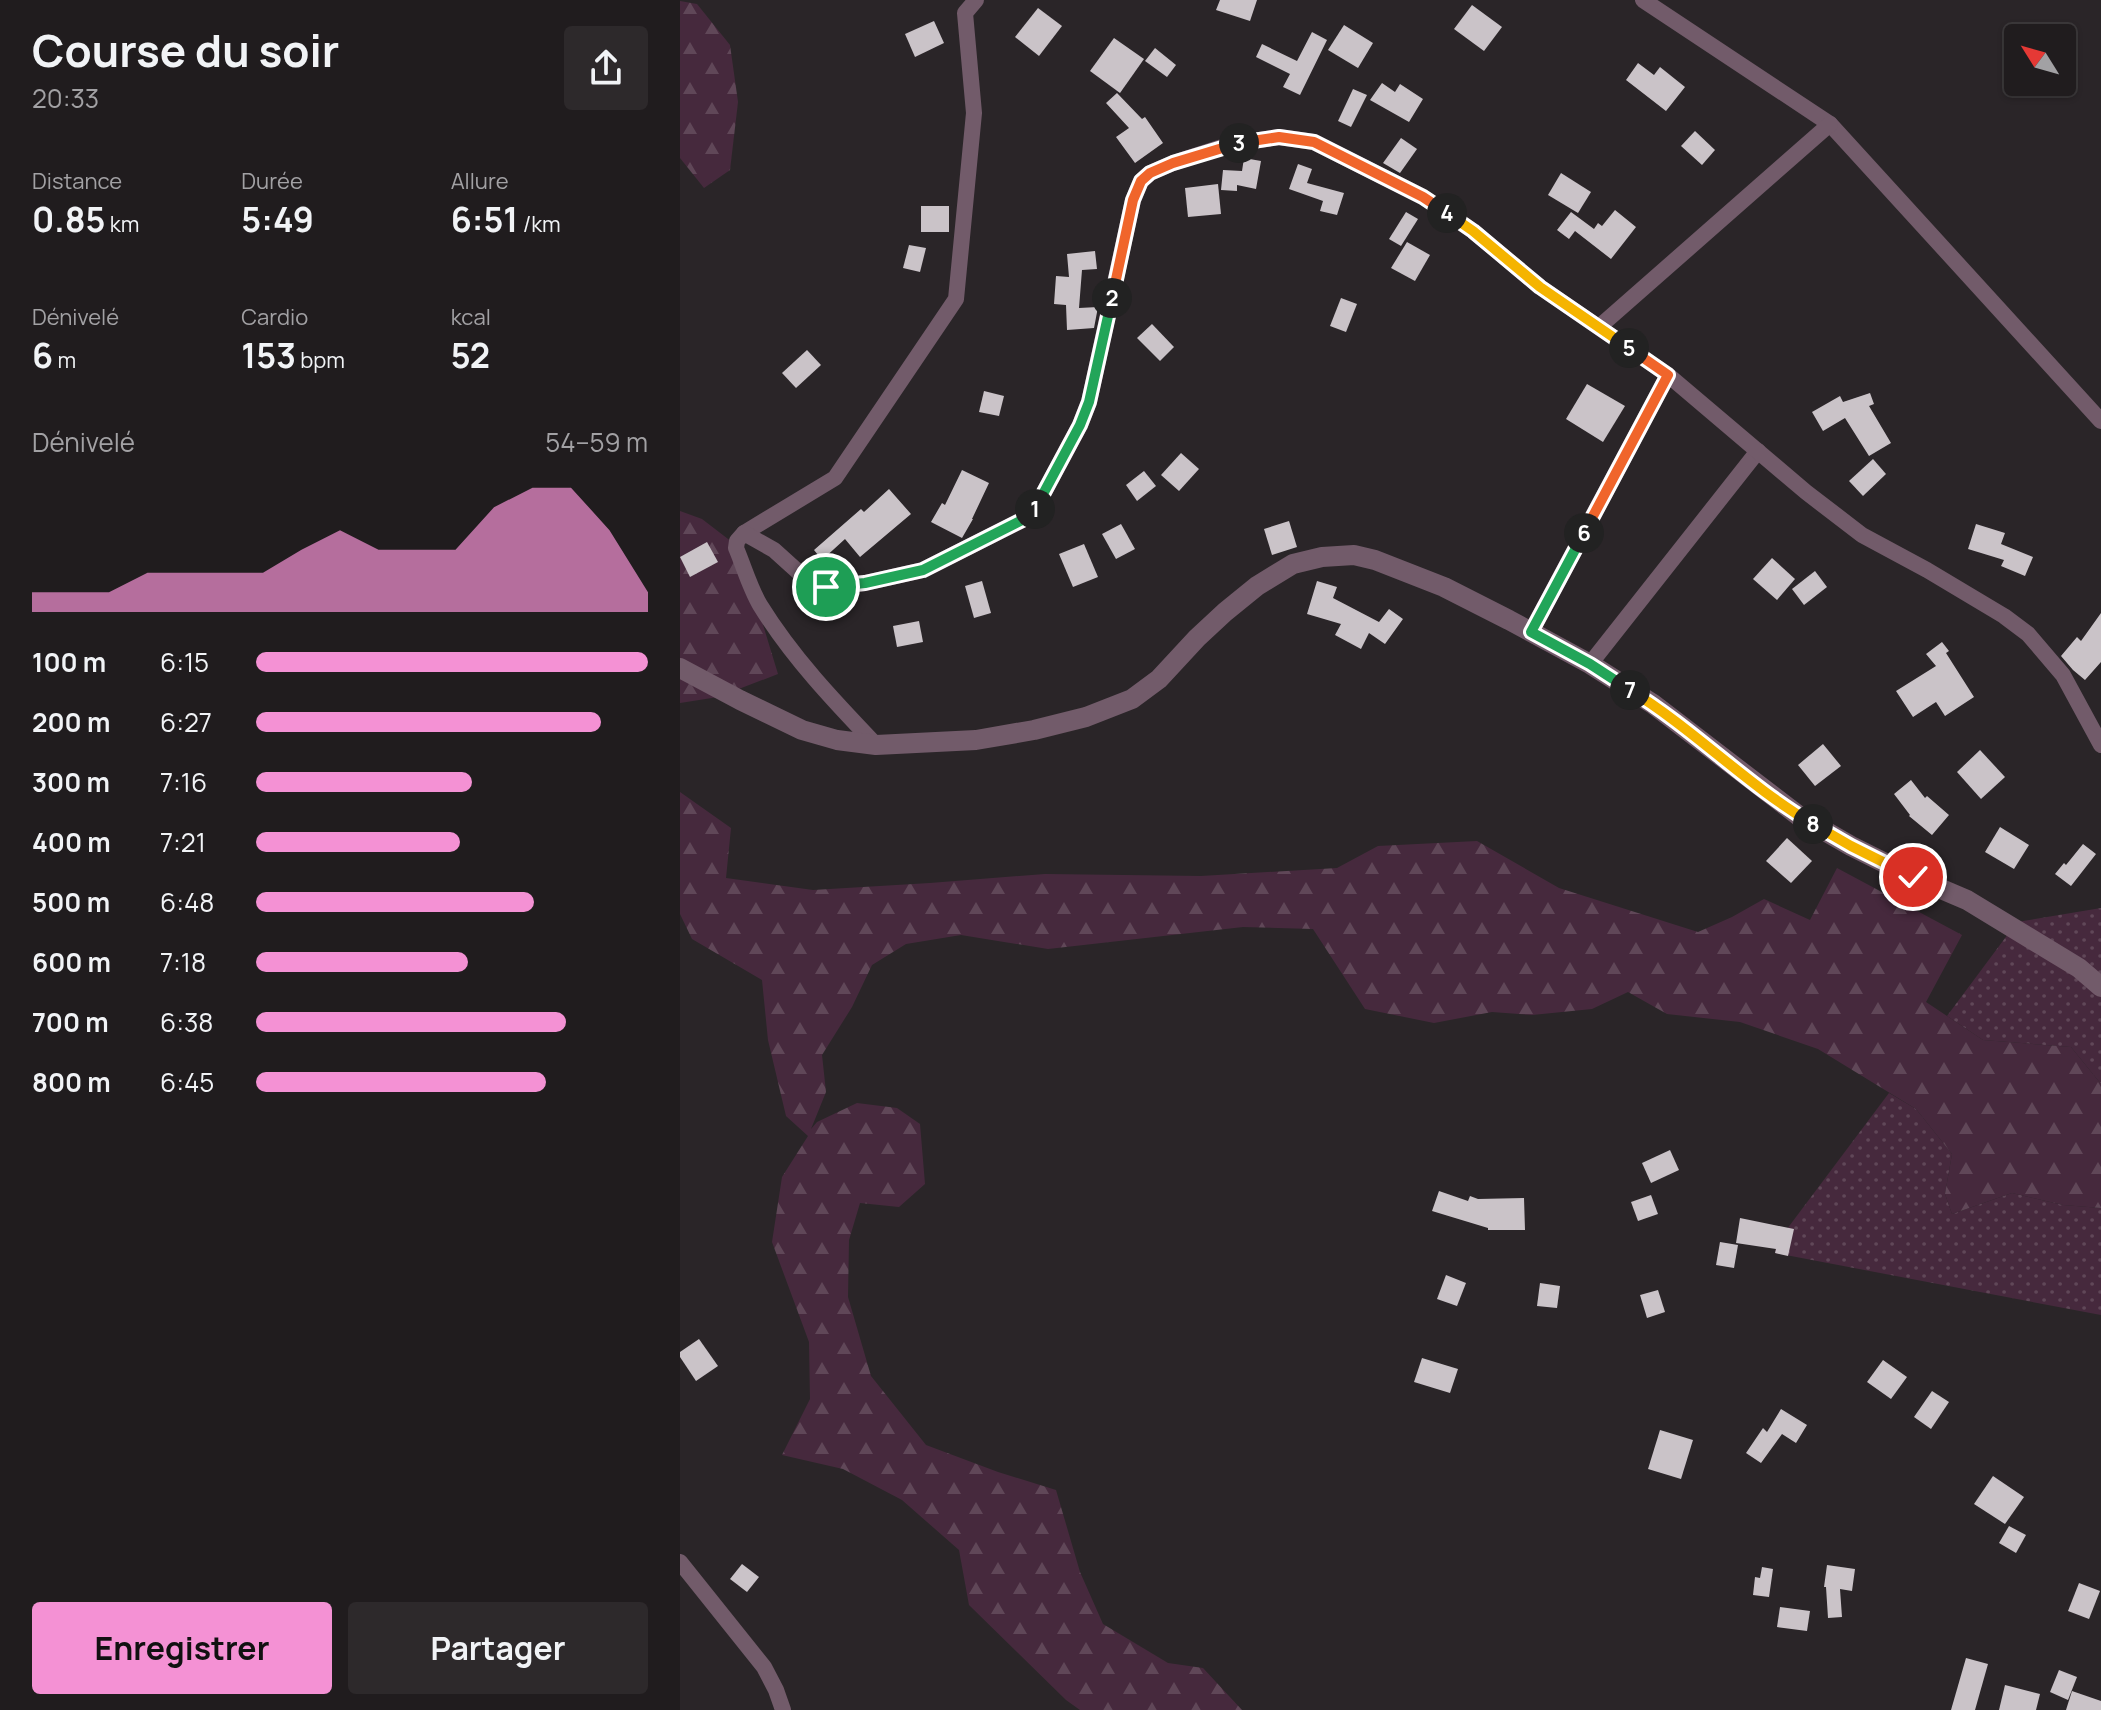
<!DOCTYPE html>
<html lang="fr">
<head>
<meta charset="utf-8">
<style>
  body { margin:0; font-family:Manrope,sans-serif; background:#2d292b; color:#f1f3f6; height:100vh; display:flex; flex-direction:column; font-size:30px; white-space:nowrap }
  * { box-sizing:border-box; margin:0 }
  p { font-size:26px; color:#a2a1a4 }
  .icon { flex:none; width:44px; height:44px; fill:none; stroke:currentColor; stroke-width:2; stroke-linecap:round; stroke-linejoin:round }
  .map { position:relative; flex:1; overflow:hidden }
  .side { display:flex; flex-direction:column; background:#201c1e; width:680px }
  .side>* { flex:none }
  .needle { width:52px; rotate:307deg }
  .controls { position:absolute; left:1324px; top:24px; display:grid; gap:16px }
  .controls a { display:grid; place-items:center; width:72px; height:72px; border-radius:8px; background:#201c1e; box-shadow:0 2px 6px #0004,0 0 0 2px #3d3a3c; font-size:40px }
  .pin { position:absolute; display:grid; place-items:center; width:68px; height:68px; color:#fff; margin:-34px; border:4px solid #fff; border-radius:50%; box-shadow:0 2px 8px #0007 }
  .km { position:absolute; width:40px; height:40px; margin:-20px; border-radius:50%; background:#222; color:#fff; font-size:22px; line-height:40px; text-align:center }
  .round { display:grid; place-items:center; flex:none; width:84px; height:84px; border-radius:8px; background:#2d292b }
  .headline { display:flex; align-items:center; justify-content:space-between; height:136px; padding:0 32px }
  h1 { font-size:44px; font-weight:700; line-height:60px }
  .stats { display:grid; grid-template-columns:repeat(3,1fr); gap:12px; height:136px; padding:8px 32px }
  .stats div { display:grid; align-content:center }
  .stats b { font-size:34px; font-weight:700 }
  .stats small { font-size:22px; font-weight:400 }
  .stats p { font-size:22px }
  .chart { height:224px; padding:16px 32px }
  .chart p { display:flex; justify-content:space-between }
  .chart svg { width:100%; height:144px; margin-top:8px; fill:#f491d4; opacity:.7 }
  .primary-button { display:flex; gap:16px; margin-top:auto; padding:16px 32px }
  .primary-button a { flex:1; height:92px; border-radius:8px; background:#f491d4; color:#111; font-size:32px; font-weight:700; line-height:92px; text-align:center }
  .primary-button a+a { background:#2d292b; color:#f1f3f6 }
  ul { padding:0 32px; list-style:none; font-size:26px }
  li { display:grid; grid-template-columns:128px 96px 1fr; align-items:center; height:60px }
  li i { height:20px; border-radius:10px; background:#f491d4 }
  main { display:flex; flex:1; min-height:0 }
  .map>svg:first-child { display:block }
  .grass { fill:url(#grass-dots) }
  .forest { fill:url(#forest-firs) }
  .building { fill:#cac3c8 }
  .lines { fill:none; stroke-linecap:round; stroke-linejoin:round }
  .minor { stroke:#725b6a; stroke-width:16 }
  .tertiary { stroke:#725b6a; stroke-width:20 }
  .split-1-casing { stroke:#fff; stroke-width:16 }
  .split-2-casing { stroke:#fff; stroke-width:16 }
  .split-3-casing { stroke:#fff; stroke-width:16 }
  .split-4-casing { stroke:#fff; stroke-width:16 }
  .split-5-casing { stroke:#fff; stroke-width:16 }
  .split-6-casing { stroke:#fff; stroke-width:16 }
  .split-7-casing { stroke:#fff; stroke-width:16 }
  .split-8-casing { stroke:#fff; stroke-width:16 }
  .split-9-casing { stroke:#fff; stroke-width:16 }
  .split-1 { stroke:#22a559; stroke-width:10 }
  .split-2 { stroke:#22a559; stroke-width:10 }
  .split-3 { stroke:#f0652b; stroke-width:10 }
  .split-4 { stroke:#f0652b; stroke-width:10 }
  .split-5 { stroke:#f5b400; stroke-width:10 }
  .split-6 { stroke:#f0652b; stroke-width:10 }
  .split-7 { stroke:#22a559; stroke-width:10 }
  .split-8 { stroke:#f5b400; stroke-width:10 }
  .split-9 { stroke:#f5b400; stroke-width:10 }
</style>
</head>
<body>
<main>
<section class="side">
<div class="headline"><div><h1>Course du soir</h1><p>20:33</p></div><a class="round"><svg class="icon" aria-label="share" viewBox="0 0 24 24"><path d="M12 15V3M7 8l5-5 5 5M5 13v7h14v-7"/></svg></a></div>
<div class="stats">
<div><p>Distance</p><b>0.85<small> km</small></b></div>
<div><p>Durée</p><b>5:49</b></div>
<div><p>Allure</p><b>6:51<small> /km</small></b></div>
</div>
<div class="stats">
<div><p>Dénivelé</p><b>6<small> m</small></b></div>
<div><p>Cardio</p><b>153<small> bpm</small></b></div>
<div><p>kcal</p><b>52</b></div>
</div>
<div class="chart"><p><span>Dénivelé</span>54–59 m</p>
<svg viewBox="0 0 160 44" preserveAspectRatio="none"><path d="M0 44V38L10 38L20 38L30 32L40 32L50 32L60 32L70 25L80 19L90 25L100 25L110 25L120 12L130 6L140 6L150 19L160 38V44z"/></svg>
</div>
<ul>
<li><b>100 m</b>6:15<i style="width:100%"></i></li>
<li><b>200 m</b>6:27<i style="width:88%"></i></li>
<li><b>300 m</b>7:16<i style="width:55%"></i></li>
<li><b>400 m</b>7:21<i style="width:52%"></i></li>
<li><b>500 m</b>6:48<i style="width:71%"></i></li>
<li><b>600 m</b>7:18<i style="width:54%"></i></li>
<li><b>700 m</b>6:38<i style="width:79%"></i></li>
<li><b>800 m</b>6:45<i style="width:74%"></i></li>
</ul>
<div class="primary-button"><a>Enregistrer</a><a>Partager</a></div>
</section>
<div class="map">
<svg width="1421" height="1710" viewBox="0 0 1421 1710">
  <defs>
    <pattern id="grass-dots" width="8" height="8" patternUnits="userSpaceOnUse" patternTransform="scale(2)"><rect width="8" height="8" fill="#46293d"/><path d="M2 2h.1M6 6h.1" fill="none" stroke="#604758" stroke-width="1.8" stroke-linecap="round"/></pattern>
    <pattern id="forest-firs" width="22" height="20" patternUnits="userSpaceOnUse" patternTransform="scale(2)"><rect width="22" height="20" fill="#46293d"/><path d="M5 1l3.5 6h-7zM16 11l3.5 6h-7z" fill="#604758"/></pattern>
  </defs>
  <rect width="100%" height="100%" fill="#2a2528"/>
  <g class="grass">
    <path d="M1421 908V1084L1391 1047 1303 1040 1267 1016 1337 922Z"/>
    <path d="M1209 1093 1236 1109 1272 1154 1265 1194 1272 1214 1332 1193 1383 1205 1421 1208V1315L1095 1253 1096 1247 1095 1245Z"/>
  </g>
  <g class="forest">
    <path d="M0 1 17 4 50 45 58 102 50 170 24 188 0 158Z"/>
    <path d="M0 511 22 519 65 552 77 605 98 674 38 697 0 703Z"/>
    <path d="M0 792 51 828 46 878 133 890 250 883 365 874 521 876 657 868 698 846 797 841 879 888 1018 932 1052 917 1084 899 1130 920 1157 868 1282 935 1246 1002 1303 1040 1391 1047 1421 1084V1208L1383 1205 1332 1193 1272 1214 1265 1194 1272 1154 1236 1109 1138 1049 1060 1022 987 1014 948 992 912 1009 852 1015 812 1012 754 1023 685 1009 633 929 563 927 368 949 281 935 226 944 192 965 172 1007 142 1055 146 1092 131 1129 137 1122 177 1103 217 1108 240 1124 245 1184 219 1207 180 1203 169 1240 168 1297 191 1376 246 1445 318 1472 376 1490 400 1572 423 1624 488 1663 523 1668 562 1710H400L386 1700 289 1605 279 1550 222 1500 163 1469 102 1455 130 1399 129 1342 92 1242 102 1177 128 1136 106 1116 88 1040 82 980 12 939 0 914Z"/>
  </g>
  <g class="building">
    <path d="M540 0H577L570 21 536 10Z"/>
    <path d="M792 5 822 27 804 51 774 29Z"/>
    <path d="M358 8 382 26 359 56 335 37Z"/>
    <path d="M254 21 264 43 235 57 225 34Z"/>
    <path d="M664 25 693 43 678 68 648 50Z"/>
    <path d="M632 32 647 40 620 95 603 87 610 74 576 57 582 44 617 61Z"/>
    <path d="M434 38 464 59 440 93 410 71Z"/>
    <path d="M475 48 496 65 487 77 465 61Z"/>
    <path d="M958 63 974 75 980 67 1005 87 986 111 946 80Z"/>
    <path d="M702 83 715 92 720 84 743 99 729 122 690 100Z"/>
    <path d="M673 89 687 95 671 127 658 121Z"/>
    <path d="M437 93 462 119 465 117 483 143 455 163 436 137 449 128 426 103Z"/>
    <path d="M1015 131 1035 150 1022 165 1001 146Z"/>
    <path d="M721 138 737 149 720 173 703 163Z"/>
    <path d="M564 158 581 161 576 189 557 185V191L541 190 543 170 562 171Z"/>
    <path d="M618 164 632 169 627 183 664 193 657 215 640 211 643 201 609 189Z"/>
    <path d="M881 173 911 192 898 213 868 195Z"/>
    <path d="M538 184 541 214 508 217 505 188Z"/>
    <rect x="241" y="206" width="28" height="26"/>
    <path d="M935 210 956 227 931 259 895 231 889 239 877 230 891 212 914 229 918 223 922 226Z"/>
    <path d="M726 212 738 219 721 246 709 239Z"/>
    <path d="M727 242 750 255 735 281 711 268Z"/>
    <path d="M229 245 246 248 240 272 223 268Z"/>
    <path d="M415 251 417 269 402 270 399 308 418 307 414 328 387 330 386 305 374 304 376 276 389 277 387 254Z"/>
    <path d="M661 298 677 304 666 332 650 326Z"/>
    <path d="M472 324 494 347 480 361 457 338Z"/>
    <path d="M127 350 141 365 116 388 102 373Z"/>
    <path d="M907 384 945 406 923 442 886 419Z"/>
    <path d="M304 391 324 396 319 416 299 412Z"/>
    <path d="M1190 393 1194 404 1189 406 1211 443 1189 456 1165 418 1143 431 1132 412 1160 396 1163 402Z"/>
    <path d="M501 453 519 469 499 491 481 475Z"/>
    <path d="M1193 459 1206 474 1183 496 1169 481Z"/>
    <path d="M282 470 309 483 292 519H293L282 538 251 522 262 503 265 505Z"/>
    <path d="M464 471 476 486 457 501 446 485Z"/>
    <path d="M209 489 231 514 180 557 165 539 142 560 134 550 181 509 184 512Z"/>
    <path d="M609 521 617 547 592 555 584 529Z"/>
    <path d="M441 524 455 549 436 559 422 534Z"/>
    <path d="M1296 524 1325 533 1321 544 1353 557 1345 576 1321 566 1324 560 1288 549Z"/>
    <path d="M27 542 38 562 10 577 0 557Z"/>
    <path d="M404 544 418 577 393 587 379 554Z"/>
    <path d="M1092 558 1115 579 1097 600 1073 579Z"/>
    <path d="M1135 571 1147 587 1124 605 1112 589Z"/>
    <path d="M302 581 311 613 294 618 285 586Z"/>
    <path d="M637 581 657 587 653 598 699 622 709 609 723 619 705 644 689 633 681 649 655 635 661 624 627 614Z"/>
    <path d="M1421 613V662L1405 680 1393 670 1381 656 1397 637 1401 641Z"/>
    <path d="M239 621 243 642 217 647 213 626Z"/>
    <path d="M1262 642 1269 651 1266 653 1294 697 1265 716 1256 702 1233 717 1216 691 1256 666 1246 654Z"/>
    <path d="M1143 744 1161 766 1135 786 1118 765Z"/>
    <path d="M1300 750 1325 777 1301 799 1277 772Z"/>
    <path d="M1231 780 1245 798 1247 796 1269 815 1252 835 1229 816 1230 815 1214 794Z"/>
    <path d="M1320 827 1349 845 1334 869 1305 852Z"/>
    <path d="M1107 838 1132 861 1111 883 1086 861Z"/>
    <path d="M1403 844 1416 854 1391 886 1375 874 1384 863 1386 865Z"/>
    <path d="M990 1150 999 1170 971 1183 962 1163Z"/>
    <path d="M759 1191 788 1201 790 1196 798 1199 844 1198 845 1230H808V1228L752 1211Z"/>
    <path d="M971 1195 978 1214 958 1221 951 1202Z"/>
    <path d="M1060 1218 1114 1229 1108 1256 1095 1253 1096 1249 1056 1243Z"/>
    <path d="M1040 1242 1058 1245 1054 1268 1036 1265Z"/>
    <path d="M766 1275 786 1283 777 1306 757 1299Z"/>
    <path d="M860 1283 880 1286 877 1308 857 1306Z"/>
    <path d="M978 1290 985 1312 967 1318 960 1295Z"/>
    <path d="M19 1339 38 1366 16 1381 0 1357V1352Z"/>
    <path d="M742 1358 778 1369 770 1393 734 1382Z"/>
    <path d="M1203 1360 1227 1377 1211 1399 1187 1382Z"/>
    <path d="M1252 1391 1269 1402 1251 1429 1234 1417Z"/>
    <path d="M1101 1409 1127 1425 1116 1443 1102 1434 1081 1463 1066 1453 1083 1428 1087 1432Z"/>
    <path d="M980 1430 1013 1440 1001 1479 968 1469Z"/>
    <path d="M1313 1476 1344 1497 1325 1524 1294 1504Z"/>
    <path d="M1329 1526 1346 1535 1336 1553 1319 1543Z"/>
    <path d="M62 1564 79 1577 67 1592 50 1579Z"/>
    <path d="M1147 1565 1175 1569 1172 1591 1160 1589 1162 1617 1148 1618 1146 1587H1144Z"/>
    <path d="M1082 1567 1093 1569 1089 1597 1073 1595 1075 1577 1080 1578Z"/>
    <path d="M1399 1583 1420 1591 1409 1619 1388 1611Z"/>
    <path d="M1100 1607 1130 1611 1127 1631 1097 1627Z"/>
    <path d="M1286 1658 1308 1664 1295 1710H1271Z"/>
    <path d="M1379 1670 1397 1677 1388 1700 1370 1692Z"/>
    <path d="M1325 1685 1360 1694 1356 1710H1319Z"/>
    <path d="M1392 1691 1421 1701V1710H1386Z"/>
  </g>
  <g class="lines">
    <g class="minor">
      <path d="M963 0 1150 124 1421 421"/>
      <path d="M919 327 1150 124"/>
      <path d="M64 533 155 478 276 299 294 113 285 13 296 0"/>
      <path d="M851 632 988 375"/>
      <path d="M910 664 1078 451"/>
      <path d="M196 745C154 701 112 657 80 605 70 588 64 567 56 548L57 541 64 533 94 550 125 578 146 587 185 583 243 570 344 519 354 511 400 425 409 402 453 200 461 181 470 173 493 163 548 145 599 137 634 142 743 197 793 231 860 287 988 375 1126 492 1182 535 1247 570 1324 616 1348 634 1383 675 1421 745"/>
      <path d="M0 1562 84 1667 96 1690 103 1710"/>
    </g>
    <path class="tertiary" d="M0 668 60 700 122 730 157 740 196 745 296 740 354 730 406 717 452 699 479 679 517 638 545 612 577 586 613 564 642 557 674 555 695 560 764 587 829 620 910 664 973 704 1119 816 1171 846 1233 877 1287 900 1399 968 1421 987"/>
  </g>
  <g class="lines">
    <g class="split-1-casing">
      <path id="split-1" d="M146 587 185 583 243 570 344 519 355 509"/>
    </g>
    <g class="split-2-casing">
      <path id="split-2" d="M355 509 400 425 409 402 432 298"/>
    </g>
    <g class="split-3-casing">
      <path id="split-3" d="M432 298 453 200 461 181 470 173 493 163 559 143"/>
    </g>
    <g class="split-4-casing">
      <path id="split-4" d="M559 143 599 137 634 142 743 197 767 213"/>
    </g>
    <g class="split-5-casing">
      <path id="split-5" d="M767 213 793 231 860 287 949 348"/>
    </g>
    <g class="split-6-casing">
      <path id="split-6" d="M904 533 988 375 949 348"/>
    </g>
    <g class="split-7-casing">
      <path id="split-7" d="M904 533 851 632 910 664 950 690"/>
    </g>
    <g class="split-8-casing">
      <path id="split-8" d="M950 690C1015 730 1068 786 1133 824"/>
    </g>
    <g class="split-9-casing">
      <path id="split-9" d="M1133 824 1171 846 1233 877"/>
    </g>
    <use href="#split-1" class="split-1"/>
    <use href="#split-2" class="split-2"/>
    <use href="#split-3" class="split-3"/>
    <use href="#split-4" class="split-4"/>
    <use href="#split-5" class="split-5"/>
    <use href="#split-6" class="split-6"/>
    <use href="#split-7" class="split-7"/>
    <use href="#split-8" class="split-8"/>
    <use href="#split-9" class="split-9"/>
  </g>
</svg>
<div class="controls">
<a><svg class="needle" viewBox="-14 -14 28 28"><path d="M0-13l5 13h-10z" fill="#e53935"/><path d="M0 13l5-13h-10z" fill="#a2a1a4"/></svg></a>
</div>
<div class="pin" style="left:146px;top:587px;background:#1e9e55"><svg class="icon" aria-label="arrive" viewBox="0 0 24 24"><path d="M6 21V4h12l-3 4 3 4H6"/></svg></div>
<div class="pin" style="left:1233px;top:877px;background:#d93025"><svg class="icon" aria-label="check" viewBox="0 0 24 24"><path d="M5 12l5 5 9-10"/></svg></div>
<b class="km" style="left:355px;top:509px">1</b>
<b class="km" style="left:432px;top:298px">2</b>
<b class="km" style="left:559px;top:143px">3</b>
<b class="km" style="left:767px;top:213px">4</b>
<b class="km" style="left:949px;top:348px">5</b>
<b class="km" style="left:904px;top:533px">6</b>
<b class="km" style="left:950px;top:690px">7</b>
<b class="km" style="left:1133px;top:824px">8</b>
</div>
</main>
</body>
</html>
